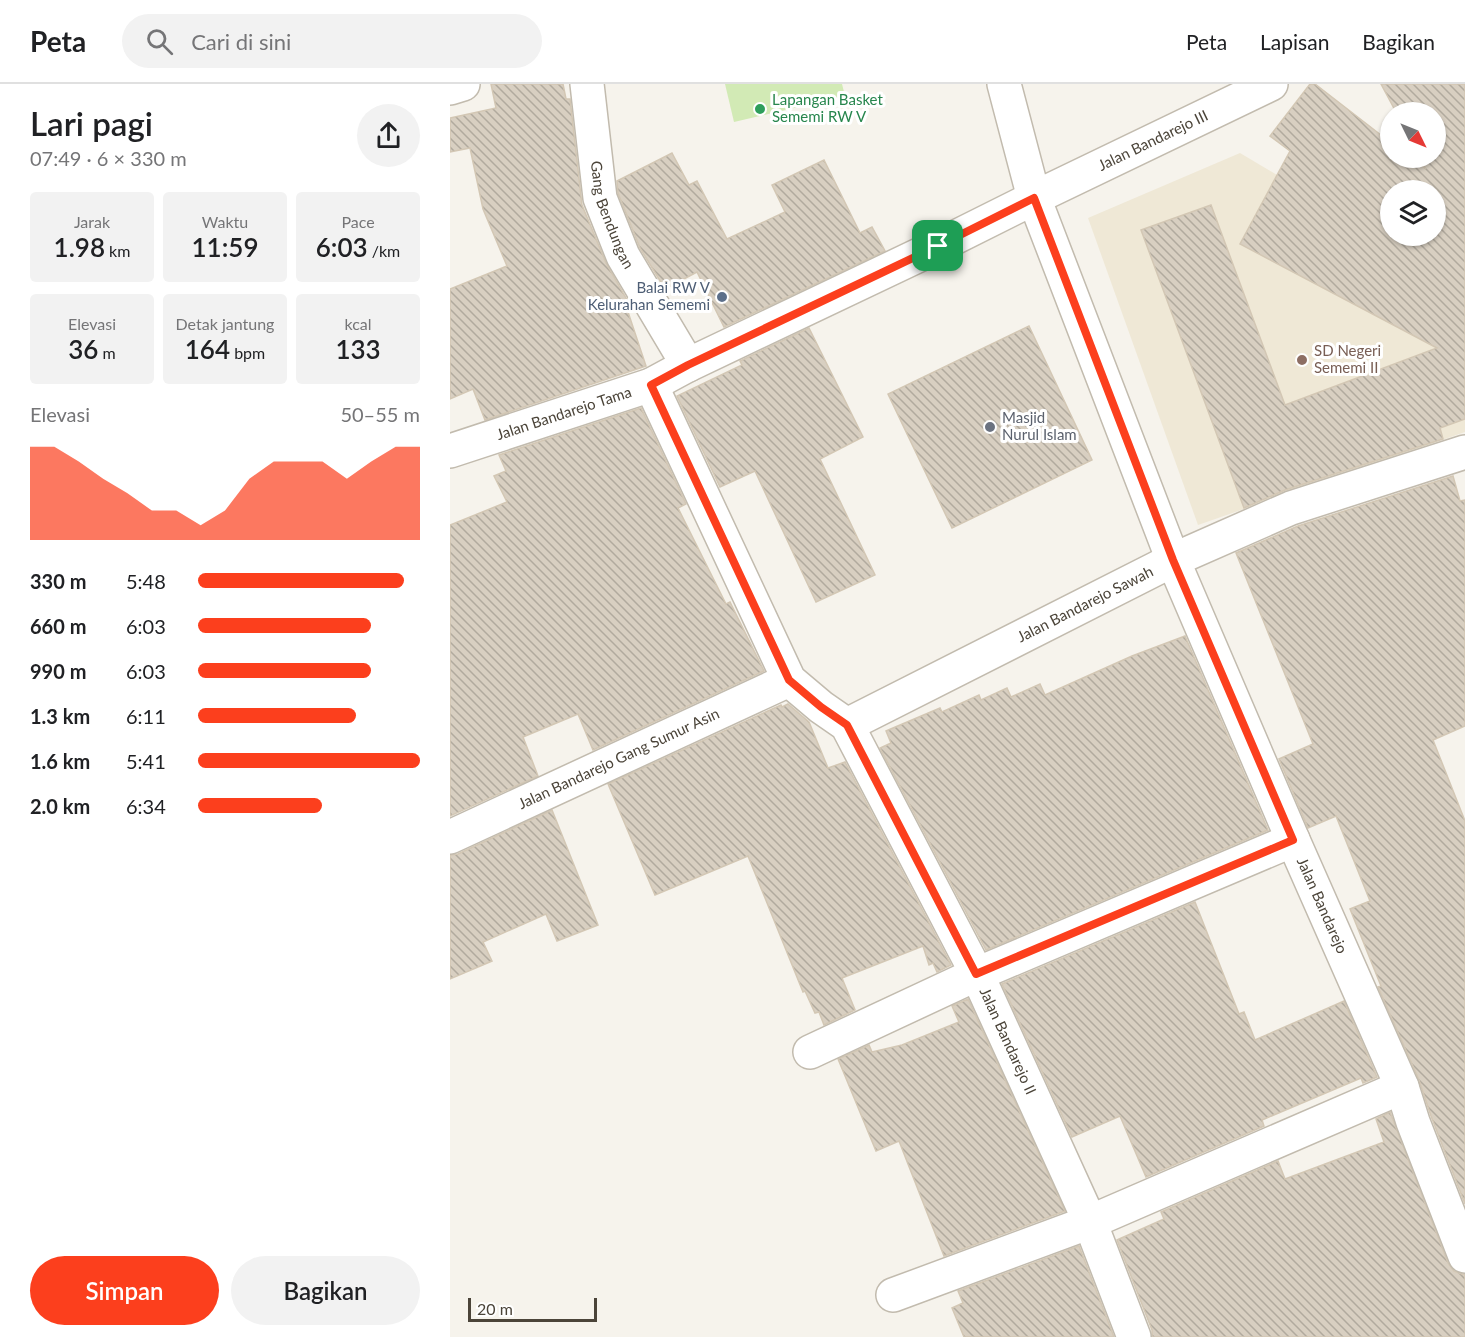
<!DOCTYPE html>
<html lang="id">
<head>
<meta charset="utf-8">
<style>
  body { margin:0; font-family:Lato,sans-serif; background:#f2f2f2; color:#202124; height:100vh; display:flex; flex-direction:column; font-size:22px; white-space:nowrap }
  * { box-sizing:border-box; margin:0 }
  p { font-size:20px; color:#757577 }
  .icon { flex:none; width:33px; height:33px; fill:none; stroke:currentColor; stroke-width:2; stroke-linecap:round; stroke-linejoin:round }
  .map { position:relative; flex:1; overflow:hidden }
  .panel { display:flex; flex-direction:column; background:#fff; width:450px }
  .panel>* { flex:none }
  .needle { width:39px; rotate:133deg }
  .buttons { position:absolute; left:930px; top:18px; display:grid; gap:12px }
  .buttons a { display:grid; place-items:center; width:66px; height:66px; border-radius:50%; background:#fff; box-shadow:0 2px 4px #0004; font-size:30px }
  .scale { position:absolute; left:18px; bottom:15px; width:129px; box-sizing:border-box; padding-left:6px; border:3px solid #4b4439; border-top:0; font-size:16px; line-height:21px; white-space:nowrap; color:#4b4439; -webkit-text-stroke:4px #fff; paint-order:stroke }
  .pin { position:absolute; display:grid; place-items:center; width:51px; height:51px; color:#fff; margin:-26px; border-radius:12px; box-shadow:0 3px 9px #0006 }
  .round { display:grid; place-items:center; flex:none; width:63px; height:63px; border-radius:32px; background:#f2f2f2 }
  .head { display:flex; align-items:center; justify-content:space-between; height:102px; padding:0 30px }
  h1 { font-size:33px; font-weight:600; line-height:45px }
  .metrics { display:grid; grid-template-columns:repeat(3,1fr); gap:9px; height:102px; padding:6px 30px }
  .metrics div { display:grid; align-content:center; border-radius:6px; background:#f2f2f2; text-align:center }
  .metrics b { font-size:26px; font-weight:600 }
  .metrics small { font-size:16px; font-weight:400 }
  .metrics p { font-size:16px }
  .chart { height:168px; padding:12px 30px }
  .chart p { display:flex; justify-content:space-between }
  .chart svg { width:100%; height:108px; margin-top:6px; fill:#fc3f1d; opacity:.7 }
  .primary-button { display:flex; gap:12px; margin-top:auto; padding:12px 30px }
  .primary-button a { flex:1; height:69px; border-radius:36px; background:#fc3f1d; color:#fff; font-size:24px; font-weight:600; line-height:69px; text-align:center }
  .primary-button a+a { background:#f2f2f2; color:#202124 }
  ul { padding:0 30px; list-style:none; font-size:20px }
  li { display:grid; grid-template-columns:96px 72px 1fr; align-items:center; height:45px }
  li i { height:15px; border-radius:8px; background:#fc3f1d }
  header { display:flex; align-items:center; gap:36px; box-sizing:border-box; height:84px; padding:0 30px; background:#fff; border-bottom:2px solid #e0e0e0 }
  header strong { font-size:28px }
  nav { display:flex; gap:33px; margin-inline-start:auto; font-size:21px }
  .search { width:420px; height:54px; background:#f2f2f2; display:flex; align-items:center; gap:15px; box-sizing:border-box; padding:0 21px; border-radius:33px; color:#757577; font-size:22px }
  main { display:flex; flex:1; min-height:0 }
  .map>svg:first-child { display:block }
  .education { fill:#efe8d6 }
  .pitch { fill:#d2eab5 }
  .building { fill:url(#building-back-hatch); stroke:#d3c7b4; stroke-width:1.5; fill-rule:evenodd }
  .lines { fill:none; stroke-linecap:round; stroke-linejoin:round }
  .minor-casing { stroke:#c2bbae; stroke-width:36 }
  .minor { stroke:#fff; stroke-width:33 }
  .route-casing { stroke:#fff; stroke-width:12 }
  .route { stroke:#fc3f1d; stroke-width:8 }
  .leisure-dot { fill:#2e9e5b; stroke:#fff; stroke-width:2 }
  .service-dot { fill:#5c6f8a; stroke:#fff; stroke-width:2 }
  .education-dot { fill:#8d6e63; stroke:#fff; stroke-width:2 }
  .worship-dot { fill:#6b7280; stroke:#fff; stroke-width:2 }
  .labels { text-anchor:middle; stroke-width:6; stroke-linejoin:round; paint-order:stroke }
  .leisure-label { font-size:15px; fill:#27864d; stroke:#fff; text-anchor:start }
  .street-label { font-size:15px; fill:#4b4439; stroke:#fff }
  .service-label { font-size:15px; fill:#4e5e75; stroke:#fff; text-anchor:end }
  .education-label { font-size:15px; fill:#785e54; stroke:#fff; text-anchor:start }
  .worship-label { font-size:15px; fill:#5b616d; stroke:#fff; text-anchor:start }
</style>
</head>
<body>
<header>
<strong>Peta</strong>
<div class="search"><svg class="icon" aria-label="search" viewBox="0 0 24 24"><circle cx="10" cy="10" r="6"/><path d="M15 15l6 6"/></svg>Cari di sini</div>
<nav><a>Peta</a><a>Lapisan</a><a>Bagikan</a></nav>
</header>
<main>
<section class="panel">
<div class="head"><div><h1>Lari pagi</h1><p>07:49 · 6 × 330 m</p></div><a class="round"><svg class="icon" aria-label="share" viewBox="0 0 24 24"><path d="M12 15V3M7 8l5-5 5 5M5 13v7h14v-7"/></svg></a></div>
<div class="metrics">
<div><p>Jarak</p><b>1.98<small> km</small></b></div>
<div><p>Waktu</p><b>11:59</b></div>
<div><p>Pace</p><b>6:03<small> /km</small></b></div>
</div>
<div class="metrics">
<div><p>Elevasi</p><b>36<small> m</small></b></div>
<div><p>Detak jantung</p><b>164<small> bpm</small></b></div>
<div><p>kcal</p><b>133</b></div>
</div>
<div class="chart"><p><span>Elevasi</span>50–55 m</p>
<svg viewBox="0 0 160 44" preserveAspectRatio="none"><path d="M0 44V6L10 6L20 12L30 19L40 25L50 32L60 32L70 38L80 32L90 19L100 12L110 12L120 12L130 19L140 12L150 6L160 6V44z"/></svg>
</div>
<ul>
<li><b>330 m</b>5:48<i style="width:93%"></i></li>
<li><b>660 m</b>6:03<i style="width:78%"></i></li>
<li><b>990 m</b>6:03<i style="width:78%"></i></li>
<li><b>1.3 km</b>6:11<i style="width:71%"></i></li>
<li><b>1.6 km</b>5:41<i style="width:100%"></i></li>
<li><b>2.0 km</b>6:34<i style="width:56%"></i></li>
</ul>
<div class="primary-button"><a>Simpan</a><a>Bagikan</a></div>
</section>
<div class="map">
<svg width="1015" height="1253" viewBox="0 0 1015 1253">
  <defs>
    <pattern id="building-back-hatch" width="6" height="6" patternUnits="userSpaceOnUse" patternTransform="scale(1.5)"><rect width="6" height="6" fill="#d8cfc1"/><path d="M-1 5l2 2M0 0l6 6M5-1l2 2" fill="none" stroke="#b1aa9e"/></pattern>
  </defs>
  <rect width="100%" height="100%" fill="#f6f3ec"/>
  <path class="education" d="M790 69 1015 203V348L748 441 638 134Z"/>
  <path class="pitch" d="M275 0H392L395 12 284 38Z"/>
  <g class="building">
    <path d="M41 0H113L116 15H120L132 121 156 179 181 223 177 225 196 282 35 336 23 305 0 315V205L57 182 33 125 20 64 0 68V34L46 24Z"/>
    <path d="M860 0H865L940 58V74H961L976 85 970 74H986V28H946L931 0H1015V335L990 344 993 355 835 406 794 424 691 146 761 121 835 321 987 264 790 160 840 67 820 52ZM940 106H986V152H940Z"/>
    <path d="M222 69 239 101 247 97 277 155 335 128 322 101 374 76 410 149 422 143 435 167 274 243 247 188 215 205 190 164 168 109 167 97Z"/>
    <path d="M579 242 642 376 502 444 438 310Z"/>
    <path d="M359 244 413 353 370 375 425 491 366 518 305 387 270 403 227 312 292 281 290 277Z"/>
    <path d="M191 324 236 420 228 424 276 520 280 518 314 587 143 666 128 630 73 653 88 692 0 732V441L57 418 44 392 56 387 49 371Z"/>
    <path d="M1003 392 1010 417 1015 416V642L983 656 1015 737V1120L981 1032 969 996 928 903 931 902 900 825 920 817 886 732 858 744 829 675 863 660 786 469 848 442Z"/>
    <path d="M735 552 818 746 536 866 430 664 441 659 436 647 490 624 492 628 529 611 531 616 557 604 561 613 590 600 595 611 682 572Z"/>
    <path d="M338 620 359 638 378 684 395 678 501 881 487 888 483 879 479 881 473 862 392 894 405 926 374 941 369 928 365 929 355 907 353 908 298 772 205 811 158 700 331 621 332 623Z"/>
    <path d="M102 726 148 841 107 857 96 830 33 858 42 877 0 895V771L8 770Z"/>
    <path d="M745 818 789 930 794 928 805 956 894 917 927 993 913 999 911 994 812 1036 814 1042 696 1093 670 1032 622 1053 552 900Z"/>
    <path d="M518 915 615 1127 494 1172 449 1057 426 1067 388 975 419 961 422 968 452 961 509 938 502 922Z"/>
    <path d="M940 1028 998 1179 1004 1187 1012 1190H1015V1253H702V1246L667 1156 714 1135 711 1128 828 1077 835 1095 934 1058 926 1035Z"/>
    <path d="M629 1162 664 1253H514L502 1224 513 1219 508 1207Z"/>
  </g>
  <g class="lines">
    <g class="minor-casing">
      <g id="minor">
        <path id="s1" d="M137 0 150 114 173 172 238 281"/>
        <path id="s2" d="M554 0 584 114 723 476 843 756 952 1003 963 1038 1015 1172"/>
        <path d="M0 4 13 0"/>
        <path id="s3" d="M201 301 339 596 371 623 397 641 527 890 640 1138 684 1253"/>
        <path id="s4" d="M0 367 201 301 238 281 488 162 584 114 821 0"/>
        <path id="s5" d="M397 641 723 476 841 424 1015 368"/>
        <path id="s6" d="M0 753 339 596"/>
        <path d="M360 968 527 890 843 756"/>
        <path d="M443 1211 640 1138 952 1003"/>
      </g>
    </g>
    <use href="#minor" class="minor"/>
  </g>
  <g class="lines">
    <g class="route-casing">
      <path id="route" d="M584 114 723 476 843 756 526 890 397 641 371 623 339 596 201 301 238 281 488 162Z"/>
    </g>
    <use href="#route" class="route"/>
  </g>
  <circle class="leisure-dot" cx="310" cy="25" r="6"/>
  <circle class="service-dot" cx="272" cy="213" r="6"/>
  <circle class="education-dot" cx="852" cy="276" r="6"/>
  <circle class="worship-dot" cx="540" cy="343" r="6"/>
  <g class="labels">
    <g class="leisure-label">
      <text x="322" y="21">Lapangan Basket<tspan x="322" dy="17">Sememi RW V</tspan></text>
    </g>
    <g class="street-label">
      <text dy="5" stroke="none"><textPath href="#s4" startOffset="770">Jalan Bandarejo III</textPath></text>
      <text dy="5" stroke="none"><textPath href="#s1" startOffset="134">Gang Bendungan</textPath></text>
      <text dy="5" stroke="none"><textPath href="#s4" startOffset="120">Jalan Bandarejo Tama</textPath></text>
      <text dy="5" stroke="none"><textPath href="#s5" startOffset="267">Jalan Bandarejo Sawah</textPath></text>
      <text dy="5" stroke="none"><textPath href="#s6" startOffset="186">Jalan Bandarejo Gang Sumur Asin</textPath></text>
      <text dy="5" stroke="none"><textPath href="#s2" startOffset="882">Jalan Bandarejo</textPath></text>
      <text dy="5" stroke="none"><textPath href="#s3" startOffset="754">Jalan Bandarejo II</textPath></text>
    </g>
    <g class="service-label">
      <text x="260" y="209">Balai RW V<tspan x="260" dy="17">Kelurahan Sememi</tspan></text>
    </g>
    <g class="education-label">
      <text x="864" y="272">SD Negeri<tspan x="864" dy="17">Sememi II</tspan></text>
    </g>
    <g class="worship-label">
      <text x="552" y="339">Masjid<tspan x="552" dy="17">Nurul Islam</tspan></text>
    </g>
  </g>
</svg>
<div class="buttons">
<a><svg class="needle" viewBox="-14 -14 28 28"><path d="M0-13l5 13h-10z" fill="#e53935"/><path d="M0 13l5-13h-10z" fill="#757577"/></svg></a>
<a><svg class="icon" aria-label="layers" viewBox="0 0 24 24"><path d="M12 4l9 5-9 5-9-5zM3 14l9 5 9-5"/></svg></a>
</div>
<div class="scale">20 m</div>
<div class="pin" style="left:488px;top:162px;background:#1e9e55"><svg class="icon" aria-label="arrive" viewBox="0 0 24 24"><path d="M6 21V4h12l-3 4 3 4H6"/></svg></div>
</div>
</main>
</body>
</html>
